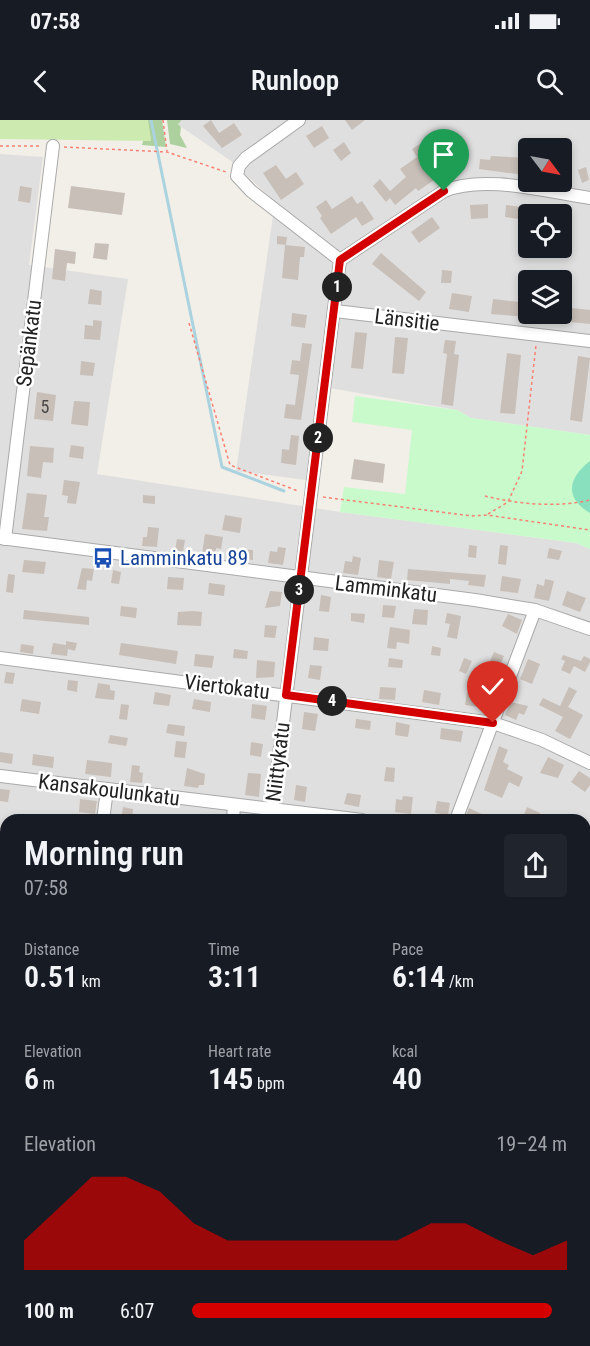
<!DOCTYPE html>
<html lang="en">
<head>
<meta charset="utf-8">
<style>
  body { margin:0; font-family:"Roboto Condensed",sans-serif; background:#20242c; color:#f1f3f6; height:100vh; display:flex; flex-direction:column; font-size:22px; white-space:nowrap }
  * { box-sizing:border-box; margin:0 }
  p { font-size:20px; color:#9ea1a6 }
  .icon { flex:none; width:33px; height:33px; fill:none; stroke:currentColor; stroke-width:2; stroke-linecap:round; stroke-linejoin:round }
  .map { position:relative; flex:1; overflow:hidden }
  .side { position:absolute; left:0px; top:694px; width:591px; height:532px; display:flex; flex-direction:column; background:#171b24; border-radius:18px 18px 0 0; box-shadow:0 3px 9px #0003 }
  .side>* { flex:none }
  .needle { width:39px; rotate:122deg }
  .tools { position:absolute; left:518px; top:18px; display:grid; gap:12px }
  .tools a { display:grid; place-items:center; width:54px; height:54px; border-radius:6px; background:#171b24; box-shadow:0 3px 9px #0003; font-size:30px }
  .pin { position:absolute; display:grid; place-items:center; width:51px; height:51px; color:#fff; margin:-62px -26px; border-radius:50% 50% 50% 0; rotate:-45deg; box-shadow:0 0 6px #0007 }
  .pin .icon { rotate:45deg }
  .km { position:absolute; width:30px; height:30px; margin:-15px; border-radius:50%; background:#222; color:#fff; font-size:16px; line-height:30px; text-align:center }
  .round { display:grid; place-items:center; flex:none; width:63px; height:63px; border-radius:6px; background:#20242c }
  .headline { display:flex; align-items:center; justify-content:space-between; height:102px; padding:0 24px }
  h1 { font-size:33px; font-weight:600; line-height:45px }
  .stats { display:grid; grid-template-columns:repeat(3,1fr); gap:9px; height:102px; padding:6px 24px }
  .stats div { display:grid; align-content:center }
  .stats b { font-size:30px; font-weight:600 }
  .stats small { font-size:16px; font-weight:400 }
  .stats p { font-size:16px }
  .chart { height:168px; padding:12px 24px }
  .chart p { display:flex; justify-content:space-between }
  .chart svg { width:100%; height:108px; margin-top:6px; fill:#d40000; opacity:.7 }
  ul { padding:0 24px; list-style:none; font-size:20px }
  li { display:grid; grid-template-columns:96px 72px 1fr; align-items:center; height:45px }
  li i { height:15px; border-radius:8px; background:#d40000 }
  .status { display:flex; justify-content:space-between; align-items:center; height:42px; padding:0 30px; background:#171b24; direction:ltr }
  .status svg { height:16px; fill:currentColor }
  header { display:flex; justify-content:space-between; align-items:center; height:78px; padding:0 24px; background:#171b24; font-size:27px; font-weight:600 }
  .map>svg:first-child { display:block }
  .residential { fill:#e0dfdf; fill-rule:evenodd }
  .grass { fill:#cdebb0 }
  .forest { fill:#add19e }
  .park { fill:#c8facc }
  .pitch { fill:#88e0be }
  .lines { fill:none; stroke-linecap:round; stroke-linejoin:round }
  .stream { stroke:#aad3df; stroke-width:3 }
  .building { fill:#c7bfb8 }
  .minor-casing { stroke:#a9a9a9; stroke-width:14 }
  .tertiary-casing { stroke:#a9a9a9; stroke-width:15 }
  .path { stroke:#fa8072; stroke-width:1.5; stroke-dasharray:3 3; stroke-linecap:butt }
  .minor { stroke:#fff; stroke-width:12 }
  .tertiary { stroke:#fff; stroke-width:14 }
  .route-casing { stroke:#fff; stroke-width:12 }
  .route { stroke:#d40000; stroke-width:8 }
  .labels { text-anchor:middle; stroke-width:5; stroke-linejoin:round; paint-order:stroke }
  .number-label { font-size:18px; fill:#4b4948 }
  .street-label { font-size:21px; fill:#222; stroke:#fff }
  .transit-label { font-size:21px; fill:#164399; stroke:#fff; text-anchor:start }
</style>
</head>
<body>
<div class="status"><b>07:58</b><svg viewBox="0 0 49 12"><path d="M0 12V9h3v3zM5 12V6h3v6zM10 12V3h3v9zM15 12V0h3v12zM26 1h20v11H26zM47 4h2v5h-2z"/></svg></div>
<header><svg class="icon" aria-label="back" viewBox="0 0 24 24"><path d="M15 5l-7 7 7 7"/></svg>Runloop<svg class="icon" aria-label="search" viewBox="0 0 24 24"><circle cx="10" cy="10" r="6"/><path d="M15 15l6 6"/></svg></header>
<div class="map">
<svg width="590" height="1226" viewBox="0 0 590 1226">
  <rect width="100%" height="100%" fill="#f2efe9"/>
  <g class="residential">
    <path d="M183 0H590V315L471 298 457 290 318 266 306 360 236 351 275 82 231 41 177 4ZM528 28H561V62H528ZM528 94H561V128H528ZM528 160H561V194H528Z"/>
    <path d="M0 34 43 37 29 145 128 159 97 354 340 392 576 423 590 429V1226H0ZM6 700H585V1221H6Z"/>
  </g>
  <path class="grass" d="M0 0H148L151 21 0 19Z"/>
  <g class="forest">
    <path d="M148 0H162L166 27 142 25 143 21H151Z"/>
    <path d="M167 0H182L178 4 181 7 180 15 187 28 170 24Z"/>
  </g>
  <path class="park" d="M355 276 457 290 471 298 590 315V429L576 423 340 392 344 367 405 374 412 310 352 302Z"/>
  <path class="pitch" d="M590 341V393C564 378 568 358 590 341Z"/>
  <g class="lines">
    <path class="stream" d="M151 0 222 347 284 371"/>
  </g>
  <g class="building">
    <path d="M211 0 219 13 234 3 242 15 222 28 203 6Z"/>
    <path d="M345 0H365L352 10Z"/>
    <path d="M322 6 329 18 314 28 306 16Z"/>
    <path d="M344 22 351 33 341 41 333 30Z"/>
    <path d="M420 24 428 36 422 40 434 60 418 71 416 68 395 85 390 78 386 82 373 66 380 59 390 71 406 57 400 49 417 37 412 29Z"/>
    <path d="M444 28 458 30 456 46 442 44Z"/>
    <path d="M491 36 528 38V50H524V55L479 49 480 39 490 40Z"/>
    <path d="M562 42 570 43 568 66 561 65Z"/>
    <path d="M276 45 286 59 296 52 304 64 281 80 263 53Z"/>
    <path d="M586 47 589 60 582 63 578 50Z"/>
    <path d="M20 66 32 68 30 83 18 81Z"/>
    <path d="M71 66 125 73 122 95 68 88Z"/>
    <path d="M352 76 357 84 362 81 374 99 362 106 356 97 331 114 320 98 322 96 316 87 326 80 332 89Z"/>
    <path d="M488 84V98L471 99 470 85Z"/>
    <path d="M506 85 528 88 527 100 505 97Z"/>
    <path d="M432 97 440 108 419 123 411 112Z"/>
    <path d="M277 116 287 117 286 125 277 124Z"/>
    <path d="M95 123 109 124 107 140 93 138Z"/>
    <path d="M285 125 305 127 304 137H300L298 160 282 158Z"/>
    <path d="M55 129 76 132 75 144 67 143 65 161 52 159Z"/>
    <path d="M381 133 426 172 419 181 372 144Z"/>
    <path d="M442 150 452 151 451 163H441Z"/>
    <path d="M90 169 102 171 101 185 88 184Z"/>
    <path d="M452 173 472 176 469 192 449 189Z"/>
    <path d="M493 179 528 183V197L491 194Z"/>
    <path d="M572 188 590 190V204L570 202Z"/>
    <path d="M292 193 307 195 305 208 291 206Z"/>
    <path d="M93 200 102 201 100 220 84 219 85 205 93 206Z"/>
    <path d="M355 212 367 213 363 249 351 248Z"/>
    <path d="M395 217 408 218 404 254 392 253Z"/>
    <path d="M445 220 456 221 454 234 459 235 453 286 441 284 447 234 443 233Z"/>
    <path d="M302 223 312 224 301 300 284 298 286 284 295 285 299 255 290 254 292 240 300 241Z"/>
    <path d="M507 233 521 235 515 294 500 293Z"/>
    <path d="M578 236 590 238 582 302 570 300Z"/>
    <path d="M81 241 95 243 93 256 80 255Z"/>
    <path d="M37 272 56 275 53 301 34 299Z"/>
    <path d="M74 281 90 282 88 306 71 304Z"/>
    <path d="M291 315 299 316 296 345 281 343 282 329 289 330Z"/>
    <path d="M71 325 84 327 83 339 69 337Z"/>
    <path d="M30 326 54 328 53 343 43 342 41 358 27 356Z"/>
    <path d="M354 339 385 344 383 363 351 359Z"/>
    <path d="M64 360 80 362 76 384 67 383 68 376 62 375Z"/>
    <path d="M27 373 47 375 44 397H49L47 411 22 409Z"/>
    <path d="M143 375 155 376V384L143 383Z"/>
    <path d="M225 395 242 398 240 413 222 410Z"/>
    <path d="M148 407 159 408 157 427 142 426 143 417H147Z"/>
    <path d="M205 414 223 417 221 429 216 428 215 436 202 434Z"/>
    <path d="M177 419 185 420 183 432 175 430Z"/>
    <path d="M469 425 477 426 476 438 468 437Z"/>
    <path d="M500 425 508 426 506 445 498 444Z"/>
    <path d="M278 427 286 428 283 445 268 443 270 431 277 432Z"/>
    <path d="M549 428 562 431 559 440 547 438Z"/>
    <path d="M241 429 253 430V440L240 438Z"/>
    <path d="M353 436 361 438 358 455 343 453 345 441 352 442Z"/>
    <path d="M24 440 46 442 44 454 22 452Z"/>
    <path d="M379 440 394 442 391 459 377 457Z"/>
    <path d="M82 448 94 449 92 461 87 460 86 470 77 469Z"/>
    <path d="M408 449 486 455 484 467 468 465 469 461 450 459V464L407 460Z"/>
    <path d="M113 450 121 452 119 464 111 463Z"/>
    <path d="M8 454 15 455 13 473 6 472Z"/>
    <path d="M502 456 521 459 518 473 500 471Z"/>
    <path d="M168 457 184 458 183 470 167 469Z"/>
    <path d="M545 459 554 461 549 481 534 478 537 464 544 466Z"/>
    <path d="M209 463 225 465 224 476 208 474Z"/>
    <path d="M270 471 282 472 280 486 265 488Z"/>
    <path d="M567 471 586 478 580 492 562 485Z"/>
    <path d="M321 475 331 477 329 492 319 491Z"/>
    <path d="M383 485 396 486 394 498 382 497Z"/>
    <path d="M121 486 137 488 136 498 120 496Z"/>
    <path d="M414 489 428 490 427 505 412 504Z"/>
    <path d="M24 490 89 497V505L23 499Z"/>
    <path d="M193 491 202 492 201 506 177 505 178 492Z"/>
    <path d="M351 493 365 494 364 503 351 501Z"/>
    <path d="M447 493 461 496 457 519 447 517 450 504 445 503Z"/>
    <path d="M508 494 522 500 517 514 502 506Z"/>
    <path d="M265 505 277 506 275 518 264 517Z"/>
    <path d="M390 507 410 510 409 524 397 522 396 529 387 528Z"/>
    <path d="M314 517 329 519 328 531 313 530Z"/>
    <path d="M66 521 77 523 75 531 68 529 67 536 51 534 53 523 66 525Z"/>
    <path d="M121 523 178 531 176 544 119 535Z"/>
    <path d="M21 524 34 526 33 534 20 532Z"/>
    <path d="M432 526 441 528 440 536 431 535Z"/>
    <path d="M234 529 248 531 247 539 233 538Z"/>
    <path d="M494 532 504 536 500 545 490 541Z"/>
    <path d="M195 534 214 536 212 548 194 546Z"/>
    <path d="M563 535 581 541 584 536 590 539V542L585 552 574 546 570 554 561 550 565 541 561 539Z"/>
    <path d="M389 538 403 540 402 548 388 547Z"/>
    <path d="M464 538 472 541 466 554 459 551Z"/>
    <path d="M528 539 540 544 532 564 520 559Z"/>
    <path d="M257 540 275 542 274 557 256 558Z"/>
    <path d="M310 545 322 546 320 560 308 558Z"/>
    <path d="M6 552 15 553 13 564 4 563Z"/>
    <path d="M68 560 78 561 77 572 67 570Z"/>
    <path d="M98 563 110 565V570L115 571 114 580 95 578Z"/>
    <path d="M479 563 489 565 487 582 479 581V587L465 585 467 572 478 573Z"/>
    <path d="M380 567 396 568 395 580 379 579Z"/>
    <path d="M569 567 577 571 568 587 583 595 570 619 555 611 563 597 539 585 543 578 560 586Z"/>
    <path d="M424 570 441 573 439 585 422 582Z"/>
    <path d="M155 572 171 575 169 586 153 584Z"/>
    <path d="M22 579 41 582 39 594 20 591Z"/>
    <path d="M194 579 211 582 210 592 192 589Z"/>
    <path d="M511 582 528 586 524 595 519 593 516 600 505 595Z"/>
    <path d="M121 584 129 585 127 600 119 599Z"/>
    <path d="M252 584 267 586 265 600 251 598Z"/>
    <path d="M304 592 318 594 315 611 302 609Z"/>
    <path d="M356 599 371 601 370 610 355 608Z"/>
    <path d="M396 602 410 605 408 617 395 615Z"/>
    <path d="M168 604 185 606 184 616 166 613Z"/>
    <path d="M441 608 463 611 461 622 440 619Z"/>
    <path d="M110 615 128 618 126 626 108 623Z"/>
    <path d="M176 621 187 622 185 638 174 637Z"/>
    <path d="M251 622 263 624 261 637 250 635Z"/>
    <path d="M499 626 508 630 503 642 509 645 507 649 523 657 519 667 509 662 502 678 484 670Z"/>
    <path d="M0 632 13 634 12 644 0 642Z"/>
    <path d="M33 634 54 637 53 648 32 645Z"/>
    <path d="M548 637 564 645 558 658 540 653Z"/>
    <path d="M87 640 112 643 111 657 85 654Z"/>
    <path d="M132 645 140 646 139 652 143 653 142 663 130 662Z"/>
    <path d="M386 647 395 648 394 662 384 661Z"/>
    <path d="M187 648 205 654 204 665H199L198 668 184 666Z"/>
    <path d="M579 651 590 658V665L585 672 571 662Z"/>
    <path d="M248 653 261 654 259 677 245 675Z"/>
    <path d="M296 665 307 667 305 682 294 680Z"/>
    <path d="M0 669 10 670 8 682 0 681Z"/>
    <path d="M347 673 361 675 359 687 344 684Z"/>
    <path d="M403 676 413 677 411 694 395 692 396 679 402 680Z"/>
    <path d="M80 679 97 681 95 694 79 692Z"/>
    <path d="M437 681 450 683 448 695 435 693Z"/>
    <path d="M123 687 133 689 132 700H121Z"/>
    <path d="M527 687 540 693 537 700H522Z"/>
    <path d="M469 688 484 695 481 700 465 698Z"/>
  </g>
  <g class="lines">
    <g class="minor-casing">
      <g id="minor">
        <path d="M340 140 444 71C484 54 547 72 590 78"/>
        <path d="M335 191 590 221"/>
        <path d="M0 418 475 480 535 490 590 509"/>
        <path d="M5 419 53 26"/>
        <path d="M0 538 493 603 542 620 590 643"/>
        <path d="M0 656 362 700"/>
        <path d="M103 700 107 670"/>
        <path d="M233 700 234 686"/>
        <path d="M271 700 340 140 251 71 237 56 239 46 246 38 299 0"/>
        <path d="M456 700 535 490"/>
        <path d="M585 789 590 795"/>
        <path d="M585 1029 590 1023"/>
        <path d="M0 1042 6 1043"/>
        <path d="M585 1180 590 1177"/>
        <path d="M0 1183 6 1184"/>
        <path d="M300 1221 342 1226"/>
        <path d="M201 1226V1221"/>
        <path d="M473 1226 495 1221"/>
      </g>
    </g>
    <g class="tertiary-casing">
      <g id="tertiary">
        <path d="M0 848 6 849"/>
        <path d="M585 923H590"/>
      </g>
    </g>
    <g class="path">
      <path d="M163 0 167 31"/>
      <path d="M0 26H41"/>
      <path d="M64 27 167 32 226 52"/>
      <path d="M189 203 230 345 298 371"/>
      <path d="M485 376C517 384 557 388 590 380"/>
      <path d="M323 377 472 396 487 395 590 410"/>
      <path d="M488 394 508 382 522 351 536 225"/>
      <path d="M580 1221 582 1226"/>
    </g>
    <use href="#minor" class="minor"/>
    <use href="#tertiary" class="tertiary"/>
  </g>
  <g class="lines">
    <g class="route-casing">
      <path id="route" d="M444 71 340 140 286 575 493 603"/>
    </g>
    <use href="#route" class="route"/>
  </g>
  <defs>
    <g id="bus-bare" transform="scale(1.62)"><path d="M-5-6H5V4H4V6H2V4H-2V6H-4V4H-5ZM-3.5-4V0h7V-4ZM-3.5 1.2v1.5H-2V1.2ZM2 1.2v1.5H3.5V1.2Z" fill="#1a4fb4" stroke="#fff" stroke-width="2.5" paint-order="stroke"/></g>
  </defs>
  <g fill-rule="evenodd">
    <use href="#bus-bare" x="103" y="438"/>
  </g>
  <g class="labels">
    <g class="number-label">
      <text x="45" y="293">5</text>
    </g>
    <g class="street-label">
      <text transform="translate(407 200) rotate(7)" y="7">Länsitie</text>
      <text transform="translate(29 223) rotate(-83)" y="7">Sepänkatu</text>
      <text transform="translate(386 469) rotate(7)" y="7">Lamminkatu</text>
      <text transform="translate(227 567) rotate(7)" y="7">Viertokatu</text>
      <text transform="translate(278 642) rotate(-83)" y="7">Niittykatu</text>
      <text transform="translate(109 670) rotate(7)" y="7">Kansakoulunkatu</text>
    </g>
    <g class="transit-label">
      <text x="120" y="445">Lamminkatu 89</text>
    </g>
  </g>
</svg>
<div class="tools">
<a><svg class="needle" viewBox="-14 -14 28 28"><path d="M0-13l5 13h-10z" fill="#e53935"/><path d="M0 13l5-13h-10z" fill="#9ea1a6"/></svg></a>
<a><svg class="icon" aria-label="locate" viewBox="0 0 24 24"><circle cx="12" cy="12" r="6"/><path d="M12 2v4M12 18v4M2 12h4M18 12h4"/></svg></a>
<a><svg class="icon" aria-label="layers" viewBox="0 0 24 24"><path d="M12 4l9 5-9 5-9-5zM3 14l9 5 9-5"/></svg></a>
</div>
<div class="pin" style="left:444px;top:71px;background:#1e9e55"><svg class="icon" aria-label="arrive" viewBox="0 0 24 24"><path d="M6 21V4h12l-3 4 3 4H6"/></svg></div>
<div class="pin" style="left:493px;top:603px;background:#d93025"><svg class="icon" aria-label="check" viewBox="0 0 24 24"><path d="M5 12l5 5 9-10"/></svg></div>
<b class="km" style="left:337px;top:167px">1</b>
<b class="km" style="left:318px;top:318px">2</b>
<b class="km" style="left:299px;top:470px">3</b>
<b class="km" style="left:332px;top:581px">4</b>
<section class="side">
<div class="headline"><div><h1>Morning run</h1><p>07:58</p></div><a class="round"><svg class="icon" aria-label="share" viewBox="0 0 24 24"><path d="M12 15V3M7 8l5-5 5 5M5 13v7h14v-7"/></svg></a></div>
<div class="stats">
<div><p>Distance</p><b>0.51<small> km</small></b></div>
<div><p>Time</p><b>3:11</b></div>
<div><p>Pace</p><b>6:14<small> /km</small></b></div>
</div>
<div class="stats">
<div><p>Elevation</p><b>6<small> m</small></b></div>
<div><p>Heart rate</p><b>145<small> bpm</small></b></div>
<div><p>kcal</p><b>40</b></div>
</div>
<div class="chart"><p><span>Elevation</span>19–24 m</p>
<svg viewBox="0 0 160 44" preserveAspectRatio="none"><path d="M0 44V32L10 19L20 6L30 6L40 12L50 25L60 32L70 32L80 32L90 32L100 32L110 32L120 25L130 25L140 32L150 38L160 32V44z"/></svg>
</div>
<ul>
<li><b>100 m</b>6:07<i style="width:96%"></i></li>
</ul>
</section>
</div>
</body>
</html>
